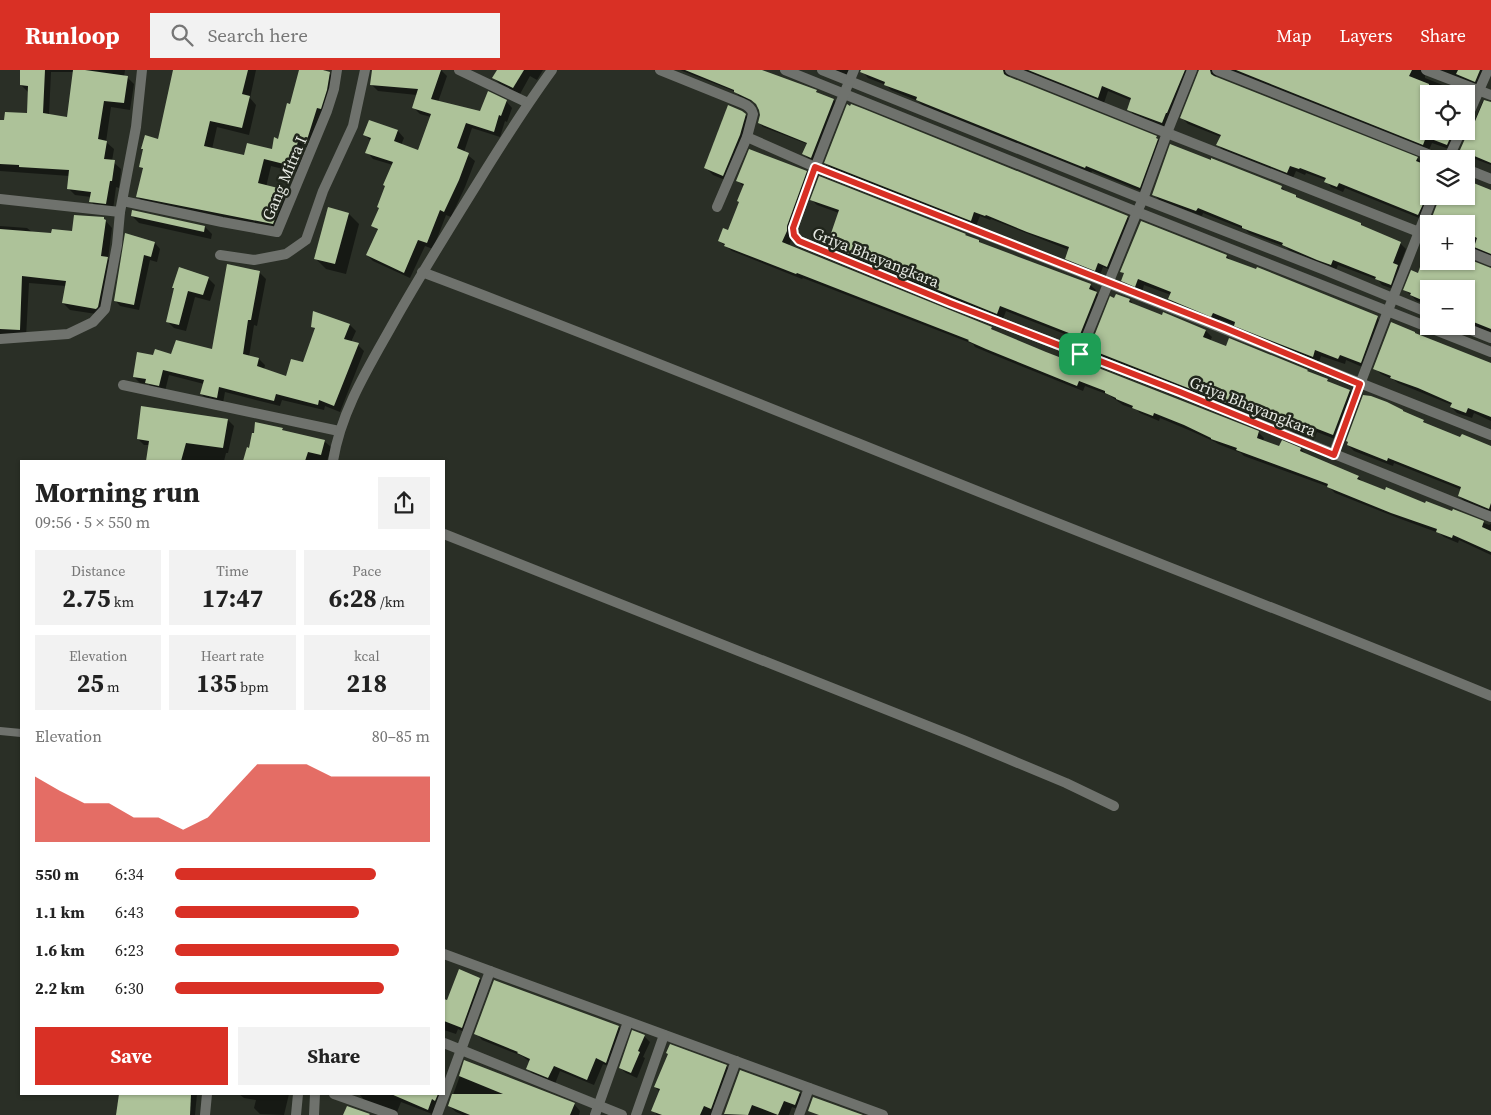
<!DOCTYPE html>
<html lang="en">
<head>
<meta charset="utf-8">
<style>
  body { margin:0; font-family:"Source Serif 4",serif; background:#f2f2f2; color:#222; height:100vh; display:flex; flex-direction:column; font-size:19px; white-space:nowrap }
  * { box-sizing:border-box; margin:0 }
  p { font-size:16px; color:#767676 }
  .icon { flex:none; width:28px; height:28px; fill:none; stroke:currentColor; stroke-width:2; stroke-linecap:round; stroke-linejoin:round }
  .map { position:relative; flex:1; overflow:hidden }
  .drawer { position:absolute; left:20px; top:390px; width:425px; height:635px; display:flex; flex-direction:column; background:#fff; border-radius:0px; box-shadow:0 1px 4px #0004 }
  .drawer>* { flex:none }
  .buttons { position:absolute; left:1420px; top:15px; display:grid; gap:10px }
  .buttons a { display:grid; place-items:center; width:55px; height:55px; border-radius:0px; background:#fff; box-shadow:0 1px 4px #0004; font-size:25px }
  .pin { position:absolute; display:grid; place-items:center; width:42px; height:42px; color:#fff; margin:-21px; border-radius:10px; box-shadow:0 2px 8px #0006 }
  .round { display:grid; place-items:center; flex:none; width:52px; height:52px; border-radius:0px; background:#f2f2f2 }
  .head { display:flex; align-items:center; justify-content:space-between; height:85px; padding:0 15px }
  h1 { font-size:28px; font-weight:700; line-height:38px }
  .stats { display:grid; grid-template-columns:repeat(3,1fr); gap:8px; height:85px; padding:5px 15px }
  .stats div { display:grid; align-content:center; border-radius:0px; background:#f2f2f2; text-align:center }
  .stats b { font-size:25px; font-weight:700 }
  .stats small { font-size:14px; font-weight:400 }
  .stats p { font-size:14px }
  .chart { height:140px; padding:10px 15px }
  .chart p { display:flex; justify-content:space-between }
  .chart svg { width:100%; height:90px; margin-top:5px; fill:#d93025; opacity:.7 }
  .button { display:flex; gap:10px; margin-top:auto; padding:10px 15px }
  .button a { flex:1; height:58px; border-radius:0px; background:#d93025; color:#fff; font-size:20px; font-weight:700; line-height:58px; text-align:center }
  .button a+a { background:#f2f2f2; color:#222 }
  ul { padding:0 15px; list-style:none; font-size:16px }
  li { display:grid; grid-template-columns:80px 60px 1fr; align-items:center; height:38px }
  li i { height:12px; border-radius:6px; background:#d93025 }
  header { display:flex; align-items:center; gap:30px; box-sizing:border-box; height:70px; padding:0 25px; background:#d93025; color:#fff }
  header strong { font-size:24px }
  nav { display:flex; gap:28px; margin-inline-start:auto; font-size:18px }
  .search { width:350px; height:45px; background:#f2f2f2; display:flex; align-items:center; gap:12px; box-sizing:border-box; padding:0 18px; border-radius:0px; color:#767676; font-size:19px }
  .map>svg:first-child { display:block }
  .shadow { fill:#0007; fill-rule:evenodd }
  .building { fill:#adc299 }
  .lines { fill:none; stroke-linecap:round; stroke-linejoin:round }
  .lane { stroke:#6f726d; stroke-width:8 }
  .street { stroke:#6f726d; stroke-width:10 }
  .route-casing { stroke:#fff; stroke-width:10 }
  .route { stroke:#d93025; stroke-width:6 }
  .labels { text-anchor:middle; stroke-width:5; stroke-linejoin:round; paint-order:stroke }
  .street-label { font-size:16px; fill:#e6e9e3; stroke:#21261c }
</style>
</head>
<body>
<header>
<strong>Runloop</strong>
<div class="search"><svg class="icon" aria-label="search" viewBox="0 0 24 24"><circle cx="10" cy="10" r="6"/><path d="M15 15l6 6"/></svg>Search here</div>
<nav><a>Map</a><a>Layers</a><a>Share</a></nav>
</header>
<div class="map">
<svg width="1491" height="1045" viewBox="0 0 1491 1045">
  <rect width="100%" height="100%" fill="#2a2f26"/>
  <g class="shadow">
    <path d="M21 0H125L124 7H127L134 14 130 40 111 37 106 72 114 79 112 91 121 99 119 118 116 117 113 140 98 139 91 131V127L75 125 68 118 70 106 0 101V51L29 44V23L21 15ZM51 2H74L68 48 49 45Z"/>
    <path d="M175 0H256L250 28 256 35 249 65 217 57 212 79 245 87 273 80 278 71 291 36 300 0H325L324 2 329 3 336 10 314 79 305 77 299 103 271 96 266 117 285 121 292 128 280 161 145 134 137 126 144 100 140 97 144 80 142 79 159 70Z"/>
    <path d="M372 0H441L447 6 438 32 481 43 506 31 512 38 507 52 505 51 500 67 472 58 464 82 475 91 465 117 451 147 446 145 433 179 425 176 410 208 373 191 367 185 378 161 373 155 380 138 393 95 373 89 367 82 371 71 365 65 369 51 398 61 404 68 401 75 419 82 431 47 420 44 413 37 417 25 378 21 371 14Z"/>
    <path d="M498 0H543L537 10 530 6 520 24 500 14 494 8Z"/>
    <path d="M680 0H759L816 21 820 25 834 30 838 35 816 91 808 88 804 84 807 74 763 57 759 53 761 45 760 40 756 33 739 26 736 22Z"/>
    <path d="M833 0H858L852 7Z"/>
    <path d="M861 0H1012L1009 4 1010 9 1156 67 1162 73 1146 123 1092 101 1091 103 1077 98 923 36 918 31 891 20 886 15 868 8Z"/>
    <path d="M1022 0H1185L1191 5 1168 59 1134 45 1129 39 1132 31 1108 21 1104 33Z"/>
    <path d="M1204 0H1219L1216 4V9L1417 88 1423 94 1429 97V126L1424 150 1345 118 1343 122 1331 117 1326 110 1306 103 1305 105 1296 101 1293 108 1224 81 1218 75 1221 67 1188 54 1182 48Z"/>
    <path d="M1229 0H1428L1425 3V8L1465 24H1429V61H1464L1452 80 1432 73 1429 80Z"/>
    <path d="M1438 0H1491L1481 17Z"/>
    <path d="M1466 24 1475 31 1466 51Z"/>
    <path d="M1483 31 1491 33V95L1467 86 1461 80 1469 64 1468 59 1466 60V58L1473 54Z"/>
    <path d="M745 44 752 52 730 112 713 105 706 98Z"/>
    <path d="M826 93 1127 147 1132 152 1113 201 1103 197 1100 205 1071 193 1066 188 1069 180 991 149 990 150 980 146 976 156 831 98Z"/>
    <path d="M806 102 812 108 789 176 991 258 997 263 1046 284 1258 362 1264 368 1263 371 1280 378 1282 372 1301 379 1307 385 1358 407 1363 412 1426 435 1452 443 1453 441 1489 455 1491 454V485L1459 470 1458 473 1444 467 1439 463 1398 448 1335 423 1329 417 1244 386 1241 383 1218 374 1215 372 1191 361 1160 348 1159 351 1140 343 1137 340 1123 335 1109 325 1085 316 1083 321 994 285 975 277 973 274 803 208 802 209 732 181 719 171 728 162 740 132 744 117 737 110Z"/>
    <path d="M1281 117 1287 122 1296 126 1300 130 1361 154 1364 158 1400 173 1406 179 1399 197 1403 202 1396 220 1382 215 1378 210 1338 195 1336 200 1289 180 1286 177 1249 163 1246 160 1203 143 1202 146 1159 130 1154 124Z"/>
    <path d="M1491 121V186L1466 184V154H1437L1433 149 1466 126Z"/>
    <path d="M812 130 979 171 981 174 1090 215 1096 220 1095 222 1102 228 1085 272 1006 241 1003 249 834 180 828 175 839 143 817 135Z"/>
    <path d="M349 144 359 154 346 204 326 199 315 188Z"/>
    <path d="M132 146 205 157 212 164 211 169 139 153Z"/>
    <path d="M103 148 112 158 108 189 114 195 103 245 70 240 63 233 66 216 29 213 26 267 0 266V156L27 158 32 162 53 165 73 163Z"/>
    <path d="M1142 153 1227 186 1231 191 1377 248 1383 254 1367 299 1346 290 1345 294 1321 286 1319 292 1241 261 1235 255 1219 249 1218 252 1175 235 1169 229 1171 225 1144 215 1142 222 1129 217 1122 211 1125 204 1122 201Z"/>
    <path d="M126 165 155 173 160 179 157 192 150 190 139 240 120 236 115 230Z"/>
    <path d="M1429 178V191H1466V190L1491 198V262L1466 254V219H1429V235L1417 231 1405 220 1418 205Z"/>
    <path d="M259 202 266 209 257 256 254 255 249 287 259 289 265 295 264 300 287 308 303 293 316 260 313 257 350 255 356 261 351 272 358 275 364 281 340 342 325 336 324 340 282 330 280 336 225 322 223 333 208 330 201 324 204 314 169 305 165 321 153 319 149 314 140 313 134 307 154 286 213 280Z"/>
    <path d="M208 208 215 215 210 231 195 227 186 261 174 258 167 251 175 219Z"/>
    <path d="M1117 225 1130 230 1135 236 1206 261 1212 267 1210 271 1226 277 1307 301 1309 303 1327 310 1331 314 1350 321 1356 328 1340 371 1317 362 1313 371 1295 364 1288 357 1289 354 1273 348 1271 354 1097 285 1090 279Z"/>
    <path d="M1491 295V351L1474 343 1472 348 1457 343 1451 337 1452 335 1398 313 1394 310 1381 304 1375 298Z"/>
    <path d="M228 350 234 356 228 383H226L224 391H147L149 375H144L138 369Z"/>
    <path d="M1423 351 1429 356 1461 369 1491 377V442L1465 432 1459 426 1462 420 1394 393 1393 396 1354 381 1348 375Z"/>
    <path d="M282 359 285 362 324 371 331 377 327 391H245L248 379H250Z"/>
    <path d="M460 901 480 909 486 915 468 964 458 959 456 964 444 960V932L446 933Z"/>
    <path d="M619 957 625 963 613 998 603 994 594 1015 560 1001 555 1014 534 1005 528 999 530 992 522 986 482 970 476 963Z"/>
    <path d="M644 966 650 972 643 987 645 988 637 1008 626 1003 620 998Z"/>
    <path d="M465 992 574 1034 580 1041 579 1045H463L456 1042 449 1036Z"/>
    <path d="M726 996 732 1002 716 1045H657L653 1040 660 1022 655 1017Z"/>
    <path d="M741 1001 800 1023 805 1029 801 1040 792 1037 789 1045H725Z"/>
    <path d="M120 1024H133L152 1026V1024H197L195 1045H118Z"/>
    <path d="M239 1024H289L284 1045 260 1044 254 1038 256 1030 244 1028Z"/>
    <path d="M361 1024H444L435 1045 401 1032 397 1042 366 1032 360 1025Z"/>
  </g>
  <g class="building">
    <path d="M20 0H45L43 43 67 47 73 0H85L128 6 124 33 104 31 98 69 107 71 104 89 115 90 112 111H110L106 134 89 132 91 122 67 119 69 100 19 97V95L0 94V50H4L5 42 27 43 28 16 20 15Z"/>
    <path d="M173 0H248L242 24 250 26 242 58 210 51 204 76 244 85 247 73 272 79 274 67 278 69 287 33 290 34 299 0H323L330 2 327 20 321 39 317 38 306 73 298 71 292 96 264 89 258 113 286 120 273 154 136 127 143 98 139 97 143 79H141L145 65 158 69Z"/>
    <path d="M372 0H441L431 29 480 41 488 21 507 30 501 46 499 45 494 62 466 53 457 78 469 83 459 110 444 142 440 140 427 173 418 170 404 203 366 185 378 159 371 156 379 138 377 137 385 116 383 115 393 92 365 83 371 68 363 65 369 50 398 60 394 71 418 80 431 44 412 38 418 19 370 15Z"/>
    <path d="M497 0H524L513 18 492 8Z"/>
    <path d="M685 0H762L817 20 816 22 834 29 811 88 802 84 807 73 758 53 760 45 759 40 756 34 751 30 734 22V20Z"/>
    <path d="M861 0H1003L1004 4 1007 6 1157 66 1156 68 1158 69 1140 118 1086 96 1085 98 1070 92 916 30 917 27 884 15 885 12 860 2Z"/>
    <path d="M1028 0H1185L1167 43H1166L1162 53 1127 40 1131 28 1102 16 1098 28Z"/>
    <path d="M1199 0H1210L1211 4 1214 6 1418 87 1416 91 1429 96V121L1418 145 1339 113 1337 117 1324 112 1326 108 1300 98 1299 99 1290 96 1287 103 1216 75 1221 65 1180 48Z"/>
    <path d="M1236 0H1412L1409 6 1429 14V61H1453L1447 75 1426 67 1423 75Z"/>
    <path d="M1458 0H1480L1475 12 1456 4Z"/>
    <path d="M1484 30 1491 32V93L1460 80 1468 62 1470 63Z"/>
    <path d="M847 34 850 36 851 34 864 39 1128 146 1107 197 1098 193 1095 201 1065 189 1069 177 1027 162 986 145 985 146 974 142 971 151 824 93Z"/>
    <path d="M728 35 742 41 746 44 740 65 723 106 704 98Z"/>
    <path d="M1170 74 1211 90V88L1282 116 1281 119 1296 125V127L1361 153V155L1401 172 1393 193 1398 195 1391 215 1375 209 1376 207 1333 190 1331 195 1317 190 1282 175 1283 173 1242 158V156L1198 138 1196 141 1152 125Z"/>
    <path d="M749 79 807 101 787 156V161L782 172 992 257 991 259 1046 282 1072 292 1073 288 1259 361 1257 368 1279 376 1282 370 1301 378 1300 381 1359 406 1357 409 1385 420 1386 417 1425 433 1426 431 1452 441 1453 439 1484 451 1482 457 1491 461V482L1453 465 1452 468 1436 462 1437 459 1391 443 1327 417 1328 414 1236 380 1237 378 1211 369V368L1184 355 1154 343 1153 346 1132 338 1133 336 1116 329V328L1105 323V321L1079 311 1077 316 986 279 968 271 969 270 797 203 796 204 724 176 725 174 718 171 723 158 728 160 739 132 737 131 744 114 736 111Z"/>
    <path d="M819 106 966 164 965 165 979 170V172L1091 214 1089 219 1097 222 1079 267 1000 236 997 244 827 175 839 140 810 130Z"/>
    <path d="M1466 110 1491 120V184L1474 177 1477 168 1466 162V154H1442L1431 150 1440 126H1466Z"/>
    <path d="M328 137 349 143 335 194 314 189Z"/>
    <path d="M132 140 205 156 204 162 131 146Z"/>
    <path d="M74 145 104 147V149L106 150 101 186 108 187 98 237 96 239 62 233 66 211 22 206 20 260 0 259V159L51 163 52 159 72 161Z"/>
    <path d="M1141 151 1227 185 1226 188 1256 199 1257 197 1378 246 1361 293 1340 285 1338 289 1315 280 1313 287 1234 256 1235 252 1213 243 1211 247 1168 229 1171 222 1138 209 1135 217 1121 211 1124 203 1120 202Z"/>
    <path d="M125 163 155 172 151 187 144 185 134 235 114 231Z"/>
    <path d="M1468 189 1491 198V259L1466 249V219H1429V233L1410 225 1411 223 1403 220 1411 200 1418 203 1422 191H1468Z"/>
    <path d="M227 194 260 201 251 250H248L243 284 259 288 257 296 286 306 291 289 303 292 315 258 311 257 313 241 350 254 344 269 359 273 334 336 319 330 318 335 276 324 274 331 219 317 217 328 200 324 204 310 163 300 159 316 145 313 146 309 133 307 137 282 153 285 155 279 171 284 176 270 212 279Z"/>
    <path d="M179 197 209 207 203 225 188 221 179 255 166 252 174 218H172Z"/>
    <path d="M1116 224 1130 229 1129 232 1162 245 1163 242 1206 260 1203 267 1226 276 1229 268 1308 300 1307 301 1328 309 1327 311 1350 320 1333 365 1310 356 1306 365 1287 357 1289 351 1267 342 1264 348 1089 279 1110 226 1114 228Z"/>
    <path d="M1391 252 1415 262V263L1491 293V347L1468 338 1466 343 1450 337 1452 333 1418 318 1390 308 1391 306 1373 299Z"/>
    <path d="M1363 325 1371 326 1387 332 1403 340V341L1424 350 1423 352 1460 367 1462 364 1491 376V433L1489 439 1458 426 1461 417 1388 388 1387 391 1347 375 1348 372 1346 371Z"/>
    <path d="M141 336 228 349 223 378 186 373 181 391H146L149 371 137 369Z"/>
    <path d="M255 352 283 358 282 360 325 370 321 385 308 382 305 391H243L247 377 249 378 252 363H254Z"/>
    <path d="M459 899 480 908 462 958 444 951V929L447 930Z"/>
    <path d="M494 910 619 956 606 993 596 988 587 1010 554 996 548 1008 526 999 530 989 517 983 518 982 474 964Z"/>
    <path d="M632 960 645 965 638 981 640 982 631 1003 619 998Z"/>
    <path d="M670 974 727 995 711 1039 704 1036 700 1045H662L651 1041 660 1019 654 1017 668 984 666 983Z"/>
    <path d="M464 990 575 1033 570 1045H470L448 1036 452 1024H503L459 1006Z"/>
    <path d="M740 1000 800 1022 795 1035 784 1031 778 1045 752 1035 748 1045 724 1044Z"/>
    <path d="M119 1024H191L190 1045H116Z"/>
    <path d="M391 1024H438L435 1031 432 1029 428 1040Z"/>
    <path d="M813 1027 863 1045H819L808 1041Z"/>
    <path d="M347 1036 370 1044 369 1045H343Z"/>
  </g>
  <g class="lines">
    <path class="lane" d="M0 661 21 663"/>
    <g class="street">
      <path d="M459 0 528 33"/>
      <path d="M660 0 742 33C747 35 752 38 753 44L747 67 717 137"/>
      <path d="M785 0 1137 142 1491 282"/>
      <path d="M822 0 1143 129 1325 200 1429 243"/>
      <path d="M854 0C832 52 812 105 793 158L794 165 799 171 950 233 1180 322 1491 447"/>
      <path d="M1010 0 1167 63 1429 166"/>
      <path d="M1217 0 1440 89"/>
      <path d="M1426 0 1491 25"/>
      <path d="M1466 50 1488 0"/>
      <path d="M747 67 815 97 1491 365"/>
      <path d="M1448 89 1461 61"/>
      <path d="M1466 99 1491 109"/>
      <path d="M0 129 120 142"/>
      <path d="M123 131 222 152 277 162 327 41 334 19 337 0"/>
      <path d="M1466 181 1491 191"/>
      <path d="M220 185 254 190 286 184 306 170 323 121 353 56 365 0"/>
      <path d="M422 202C617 275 809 354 1002 431 1165 496 1329 559 1491 626"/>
      <path d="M1461 256 1491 268"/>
      <path d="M0 269 68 264 93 252 105 239 117 175 120 142 136 57 142 0"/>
      <path d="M1080 283 1137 142 1143 129 1167 63 1192 0"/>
      <path d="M123 315 339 361"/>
      <path d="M1333 385 1389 238 1433 126"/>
      <path d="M333 391C341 340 370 295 395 250 421 204 449 159 477 114 501 75 525 37 552 0"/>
      <path d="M444 464 963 670 1066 713 1114 736"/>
      <path d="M444 884 883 1045"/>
      <path d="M444 973 622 1045"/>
      <path d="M334 1024 393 1045"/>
      <path d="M205 1045 207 1024"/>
      <path d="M296 1045 298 1024"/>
      <path d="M314 1045 315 1024"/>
      <path d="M437 1045 490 901"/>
      <path d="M595 1045 628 952"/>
      <path d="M636 1045 664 965"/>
      <path d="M716 1045 736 991"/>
      <path d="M799 1045 809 1018"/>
    </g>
  </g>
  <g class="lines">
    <g class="route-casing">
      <path id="route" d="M815 97 1225 258 1360 314 1334 385 1180 322 950 233 799 171 794 165 793 158Z"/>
    </g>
    <use href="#route" class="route"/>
  </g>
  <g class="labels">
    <g class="street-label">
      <text transform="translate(284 108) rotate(-67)" y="6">Gang Mitra I</text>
      <text transform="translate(876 187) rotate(22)" y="6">Griya Bhayangkara</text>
      <text transform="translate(1253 336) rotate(22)" y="6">Griya Bhayangkara</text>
    </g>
  </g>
</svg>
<div class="buttons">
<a><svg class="icon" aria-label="locate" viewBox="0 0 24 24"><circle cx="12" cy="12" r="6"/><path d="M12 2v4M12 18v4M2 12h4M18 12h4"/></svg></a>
<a><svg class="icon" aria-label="layers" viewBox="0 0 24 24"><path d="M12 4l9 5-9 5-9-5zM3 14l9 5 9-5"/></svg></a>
<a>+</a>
<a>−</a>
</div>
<div class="pin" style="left:1080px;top:284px;background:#1e9e55"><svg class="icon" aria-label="arrive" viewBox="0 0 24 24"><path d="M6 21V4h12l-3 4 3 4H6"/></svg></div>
<section class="drawer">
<div class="head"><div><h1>Morning run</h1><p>09:56 · 5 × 550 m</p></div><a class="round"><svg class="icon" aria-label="share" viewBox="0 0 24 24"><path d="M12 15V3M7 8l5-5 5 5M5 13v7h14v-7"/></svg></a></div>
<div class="stats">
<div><p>Distance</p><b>2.75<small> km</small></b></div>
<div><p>Time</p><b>17:47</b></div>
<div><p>Pace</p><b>6:28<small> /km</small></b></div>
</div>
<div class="stats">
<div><p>Elevation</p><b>25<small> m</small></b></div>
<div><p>Heart rate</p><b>135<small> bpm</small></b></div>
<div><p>kcal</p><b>218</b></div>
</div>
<div class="chart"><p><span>Elevation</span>80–85 m</p>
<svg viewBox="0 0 160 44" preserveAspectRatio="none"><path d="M0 44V12L10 19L20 25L30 25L40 32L50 32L60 38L70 32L80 19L90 6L100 6L110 6L120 12L130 12L140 12L150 12L160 12V44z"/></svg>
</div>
<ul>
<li><b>550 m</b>6:34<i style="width:79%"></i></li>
<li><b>1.1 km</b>6:43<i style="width:72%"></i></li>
<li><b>1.6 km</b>6:23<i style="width:88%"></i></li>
<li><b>2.2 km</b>6:30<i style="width:82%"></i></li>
</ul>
<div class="button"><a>Save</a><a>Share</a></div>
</section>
</div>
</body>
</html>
